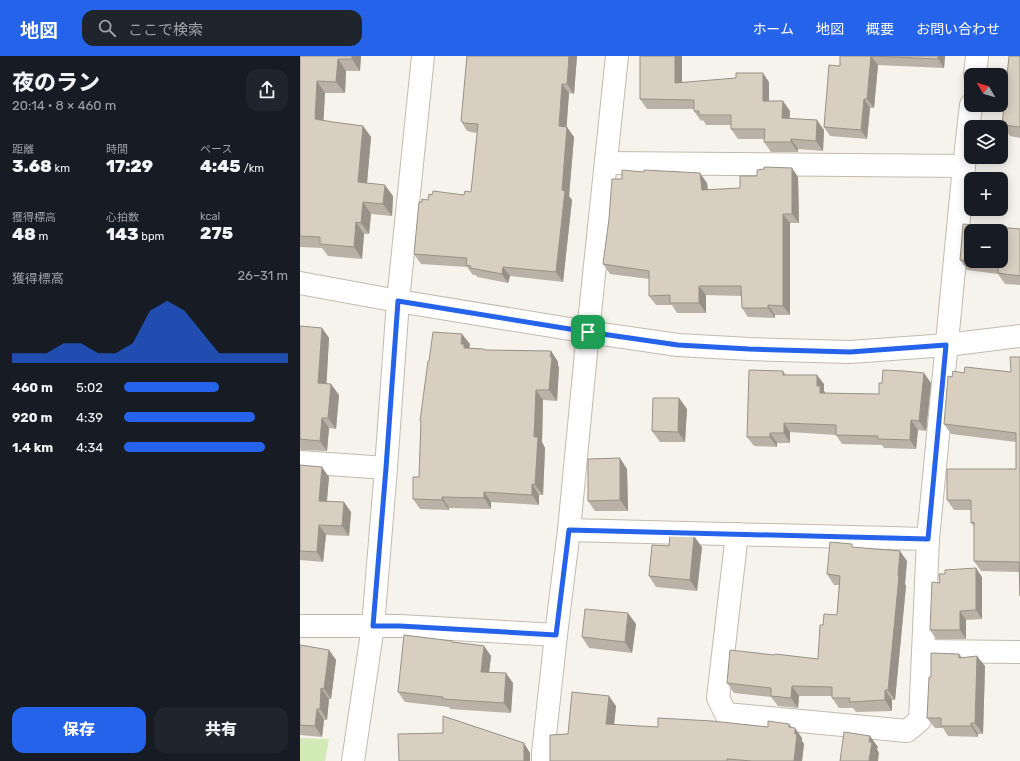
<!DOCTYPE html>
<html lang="ja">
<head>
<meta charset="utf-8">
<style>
  body { margin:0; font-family:Rubik,"Noto Sans JP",sans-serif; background:#20242c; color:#f1f3f6; height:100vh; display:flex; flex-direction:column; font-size:15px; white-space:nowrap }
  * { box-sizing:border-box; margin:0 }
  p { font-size:13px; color:#9ea1a6 }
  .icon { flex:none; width:22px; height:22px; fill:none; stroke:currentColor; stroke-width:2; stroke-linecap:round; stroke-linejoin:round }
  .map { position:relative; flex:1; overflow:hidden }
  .details { display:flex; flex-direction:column; background:#171b24; width:300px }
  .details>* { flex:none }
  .needle { width:26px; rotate:308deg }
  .fabs { position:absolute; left:664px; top:12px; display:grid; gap:8px }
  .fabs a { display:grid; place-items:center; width:44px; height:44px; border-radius:8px; background:#171b24; box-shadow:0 2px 10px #0003; font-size:20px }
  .pin { position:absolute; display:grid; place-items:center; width:34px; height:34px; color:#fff; margin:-17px; border-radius:8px; box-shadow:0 2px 6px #0006 }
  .round { display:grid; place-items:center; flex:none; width:42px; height:42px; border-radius:12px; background:#20242c }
  .head { display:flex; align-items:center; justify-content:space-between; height:68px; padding:0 12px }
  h1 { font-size:22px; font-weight:800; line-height:30px }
  .stats { display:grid; grid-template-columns:repeat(3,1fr); gap:6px; height:68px; padding:4px 12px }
  .stats div { display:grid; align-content:center }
  .stats b { font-size:17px; font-weight:800 }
  .stats small { font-size:11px; font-weight:400 }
  .stats p { font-size:11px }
  .chart { height:112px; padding:8px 12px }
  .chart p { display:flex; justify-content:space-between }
  .chart svg { width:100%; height:72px; margin-top:4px; fill:#2563eb; opacity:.7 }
  .button { display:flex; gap:8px; margin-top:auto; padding:8px 12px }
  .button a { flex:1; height:46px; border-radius:12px; background:#2563eb; color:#fff; font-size:16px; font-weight:800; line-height:46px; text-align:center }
  .button a+a { background:#20242c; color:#f1f3f6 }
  ul { padding:0 12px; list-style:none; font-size:13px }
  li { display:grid; grid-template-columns:64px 48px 1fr; align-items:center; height:30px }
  li i { height:10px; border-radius:5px; background:#2563eb }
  header { display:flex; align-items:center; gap:24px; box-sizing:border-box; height:56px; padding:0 20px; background:#2563eb; color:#fff }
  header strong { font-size:19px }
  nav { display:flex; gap:22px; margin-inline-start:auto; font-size:14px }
  .search { width:280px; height:36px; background:#20242c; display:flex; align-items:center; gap:10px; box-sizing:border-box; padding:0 14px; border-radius:12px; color:#9ea1a6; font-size:15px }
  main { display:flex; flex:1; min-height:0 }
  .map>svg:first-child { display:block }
  .green { fill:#d2eab5 }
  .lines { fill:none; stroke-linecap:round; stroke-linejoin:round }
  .minor-casing { stroke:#c2bbae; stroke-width:24 }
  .tertiary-casing { stroke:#c2bbae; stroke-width:24 }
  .minor { stroke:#fff; stroke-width:22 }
  .tertiary { stroke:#fff; stroke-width:22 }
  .wall { fill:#bab2a6 }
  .shaded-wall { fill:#979187 }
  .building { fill:#d8cfc1; stroke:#979187; fill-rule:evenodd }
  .route-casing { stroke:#fff; stroke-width:8 }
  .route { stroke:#2563eb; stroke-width:5 }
</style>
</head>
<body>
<header>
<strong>地図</strong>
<div class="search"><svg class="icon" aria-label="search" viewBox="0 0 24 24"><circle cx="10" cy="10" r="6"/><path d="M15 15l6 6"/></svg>ここで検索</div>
<nav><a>ホーム</a><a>地図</a><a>概要</a><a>お問い合わせ</a></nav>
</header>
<main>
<section class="details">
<div class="head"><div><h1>夜のラン</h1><p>20:14 · 8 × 460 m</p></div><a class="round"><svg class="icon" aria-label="share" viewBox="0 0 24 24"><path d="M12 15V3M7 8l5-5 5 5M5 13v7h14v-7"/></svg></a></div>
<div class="stats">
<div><p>距離</p><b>3.68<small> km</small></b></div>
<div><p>時間</p><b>17:29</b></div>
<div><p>ペース</p><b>4:45<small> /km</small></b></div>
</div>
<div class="stats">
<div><p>獲得標高</p><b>48<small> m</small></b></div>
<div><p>心拍数</p><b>143<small> bpm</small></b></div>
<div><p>kcal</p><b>275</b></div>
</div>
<div class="chart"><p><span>獲得標高</span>26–31 m</p>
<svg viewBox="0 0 160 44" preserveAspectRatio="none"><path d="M0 44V38L10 38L20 38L30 32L40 32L50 38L60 38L70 32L80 12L90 6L100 12L110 25L120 38L130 38L140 38L150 38L160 38V44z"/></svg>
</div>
<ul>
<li><b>460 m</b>5:02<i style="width:58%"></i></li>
<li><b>920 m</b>4:39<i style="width:80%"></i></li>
<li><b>1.4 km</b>4:34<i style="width:86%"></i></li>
</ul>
<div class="button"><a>保存</a><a>共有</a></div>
</section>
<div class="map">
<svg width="720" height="705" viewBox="0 0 720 705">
  <rect width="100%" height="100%" fill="#f6f3ec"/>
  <path class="green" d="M0 682 29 683 25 705H0Z"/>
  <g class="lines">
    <g class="minor-casing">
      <g id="minor">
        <path d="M675 19 677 0"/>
        <path d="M306 107 664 110"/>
        <path d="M98 245 123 0"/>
        <path d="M0 406 86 412"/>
        <path d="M269 474 628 483"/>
        <path d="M437 478 418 642 426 658 607 675 620 664 628 483 664 110 671 49"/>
        <path d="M0 570H100L256 579"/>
        <path d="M624 595 720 596"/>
        <path d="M243 705V697L256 579 269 474 288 276 317 0"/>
      </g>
    </g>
    <g class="tertiary-casing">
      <g id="tertiary">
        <path d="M0 227 98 245 288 276 378 289 449 293 550 296 647 289 720 280"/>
        <path d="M53 705 73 570 86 412 98 245"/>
      </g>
    </g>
    <use href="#minor" class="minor"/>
    <use href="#tertiary" class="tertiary"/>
  </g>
  <g class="wall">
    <path d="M0 0H61L60 15H46L45 37H25L23 65 63 70 71 81 67 127 93 140 92 160 71 158 69 178H64L62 203 28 200 22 192 0 191Z"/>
    <path d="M167 0H277L274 38 269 37 266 71 274 81 269 140 272 144 263 226 210 220 208 227 177 221 176 219H173L167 211 121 208 114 198 122 146 128 144 132 139H164L171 136 177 77 170 76 169 75H167L161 65Z"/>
    <path d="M540 0H645L644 12 578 9 574 52H570L567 83 530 80 524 71 540 10Z"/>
    <path d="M720 0V82L710 80 702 69Z"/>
    <path d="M382 26H469V45L490 55 489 63 524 74 523 95 498 93V96H471L464 86V83H438L431 73V69H406L403 64 401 65 394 55V53H347L340 43Z"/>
    <path d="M498 121 499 167H490V259H475V262L448 261 442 252 441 240 406 239V257H377L372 249H356L349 240V223L310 218 303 208 407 127 408 134 440 132Z"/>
    <path d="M720 173V229L705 228 698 218 667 214 660 204Z"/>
    <path d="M0 270 22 272 29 282 26 328 39 339 36 373 29 372 27 395 1 394 0 392Z"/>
    <path d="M170 288 169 292 185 294 251 295 258 306V310L259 311 257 345 243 344 242 386 245 392 243 439H239V449L191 446V453L149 452V454L120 453 113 443 119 421 121 366 120 365 129 305Z"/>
    <path d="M720 301 719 516 681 515 674 505V470L671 467V454H654L647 444 716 413V386L651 378 644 368 652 321 664 317 711 316Z"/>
    <path d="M483 315 486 319 524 328V335L525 337 579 338 631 327 626 375 618 374 616 393 584 392 582 389 542 388 536 379 490 376V387H477V391L454 390 447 381Z"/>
    <path d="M379 342 387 353 385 386H360L352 375Z"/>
    <path d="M0 409 29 421 27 445 51 456 49 480 26 479 23 506 0 504Z"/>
    <path d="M327 413 328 455H295L288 445Z"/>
    <path d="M402 491 397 535 356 531 349 520Z"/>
    <path d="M554 491 607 505 605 528 606 530 595 644H592V655L556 656 553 652H539L532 642V640H499L498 652 478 650 471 641 434 637 427 627 474 599 518 603 523 569 537 559 539 529H534L527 518Z"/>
    <path d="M682 521V563L666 564V583H636L630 574 640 527Z"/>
    <path d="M336 568 332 597 289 592 282 581Z"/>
    <path d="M153 586 184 590 191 600 189 616 213 627 211 657 150 653 149 651 105 646 98 636Z"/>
    <path d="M0 589 29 594 36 604 31 643H29L27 664H24L22 681 0 679Z"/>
    <path d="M659 598 662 601 685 610 683 678H678V681L648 680 643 672H635L627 662 631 621Z"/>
    <path d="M316 650 314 669 358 671H491L502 682V685L504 688 502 705H250L268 678Z"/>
  </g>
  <g class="shaded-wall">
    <path d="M52 0H61L60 15 52 3Z"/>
    <path d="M269 0H277L274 38 267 28Z"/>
    <path d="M375 0H382V37L375 27Z"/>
    <path d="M571 0 578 9 574 52 567 43Z"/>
    <path d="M638 0H645L644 12 638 3Z"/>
    <path d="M38 3 46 15 45 37 36 26Z"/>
    <path d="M463 17 469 26V55L463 45Z"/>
    <path d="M17 25 25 37 23 75 15 63Z"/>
    <path d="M262 28 269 37 266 80 259 70Z"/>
    <path d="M564 43 570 52 567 83 561 74Z"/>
    <path d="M483 45 490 55 489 72 482 62Z"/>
    <path d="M517 64 524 74 523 95 516 85Z"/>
    <path d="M63 70 71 81 66 138 58 126Z"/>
    <path d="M267 71 274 81 269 140 272 144 263 226 256 216 262 134Z"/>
    <path d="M491 83 498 93V96L491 86Z"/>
    <path d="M492 112 498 121 499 167 492 158Z"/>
    <path d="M400 117 407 127 409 143 402 134Z"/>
    <path d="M85 129 93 140 92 160 83 148Z"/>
    <path d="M63 146 71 158 69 178 61 167Z"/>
    <path d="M483 158 490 167V259L483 250Z"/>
    <path d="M56 166 64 178 62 203 54 191Z"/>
    <path d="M203 211 210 220 208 227 202 218Z"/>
    <path d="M399 230 406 239V257L399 247Z"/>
    <path d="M468 249 475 259V262L468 252Z"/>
    <path d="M22 272 29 282 26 338 18 327Z"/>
    <path d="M162 278 170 288 169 294 171 302 161 288Z"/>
    <path d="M251 295 258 306V310L259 311 257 345 249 334Z"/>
    <path d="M624 317 631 327 626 375 619 365Z"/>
    <path d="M517 319 524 328V335L527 339 520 337 517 330Z"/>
    <path d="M31 328 39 339 36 373 28 362Z"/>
    <path d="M236 334 243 344 242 386 245 392 243 439 235 429 234 381Z"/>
    <path d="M379 342 387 353 385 386 378 376Z"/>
    <path d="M22 362 29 372 27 395 20 385Z"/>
    <path d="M611 364 618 374 616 393 610 384Z"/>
    <path d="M484 367 490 376V387L484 377Z"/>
    <path d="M470 377 477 387V391L470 381Z"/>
    <path d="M320 402 327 413 328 455 320 444Z"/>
    <path d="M22 411 29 421 26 454 19 445Z"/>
    <path d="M232 428 239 439V449L232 439Z"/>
    <path d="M184 436 191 446V453L184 442Z"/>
    <path d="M142 441 149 452V454L142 444Z"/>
    <path d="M44 446 51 456 49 480 42 470Z"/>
    <path d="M19 469 26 479 23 506 17 496Z"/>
    <path d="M394 480 402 491 397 535 390 524Z"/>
    <path d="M600 495 607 505 605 528 606 530 595 644 588 634Z"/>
    <path d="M676 512 682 521V563L676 554Z"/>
    <path d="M660 555 666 564V583L660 574Z"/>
    <path d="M328 557 336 568 332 597 325 586Z"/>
    <path d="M184 590 191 600 188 626 181 616Z"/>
    <path d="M29 594 36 604 31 643 24 633Z"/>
    <path d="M677 600 685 610 683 678 675 667Z"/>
    <path d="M206 617 213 627 211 657 204 647Z"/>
    <path d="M492 630 499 640 498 652 491 642Z"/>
    <path d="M21 632 29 643 27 664 20 653Z"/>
    <path d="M585 634 592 644V655L585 644Z"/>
    <path d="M309 640 316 650 313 678 306 668Z"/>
    <path d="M17 653 24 664 22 681 15 670Z"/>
    <path d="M671 667 678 678V681L671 670Z"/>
    <path d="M489 668 495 676V672L502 682V685L504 688 502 705H494L489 671Z"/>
    <path d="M570 680 578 691 577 693 579 697 578 705H569V686Z"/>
    <path d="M224 687 230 697V705H224Z"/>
  </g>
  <g class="building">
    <path d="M0 0H52V3H38L36 26 17 25 15 63 33 66 63 70 58 126 85 129 83 148 63 146 61 167 56 166 54 191 20 188V181L0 180Z"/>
    <path d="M167 0H269L267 28H262L259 70 267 71 262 134 265 135 256 216 203 211 202 218 170 212 171 210 166 209 167 202 114 198 119 146H122V143L128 144 129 138 132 139 133 135 164 139 165 135 171 136 178 68 163 67V66L161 65Z"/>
    <path d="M340 0H375V27L436 22V17H463V45H483L482 62 517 64 516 85 491 83V86H464L465 73H431V59H399V55H394V44L340 43Z"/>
    <path d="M540 0H571L567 43H564L561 74 524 71 529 9 540 10Z"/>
    <path d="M571 0H638V3Z"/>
    <path d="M709 0H720V71L702 69Z"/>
    <path d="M464 111 492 112V158H483V250L468 249V252H442L441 230H399V247H370V239L349 240V215L303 208 309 163 312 123H322V114L344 116V114L400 117 402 134 440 132V120H457V114L464 113Z"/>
    <path d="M663 168 720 173V220L698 217 699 208 660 204ZM671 175H701V205H671Z"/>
    <path d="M0 270 22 272 18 327 31 328 28 362H22L20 385 0 383Z"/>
    <path d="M133 276 162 278 161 288H164V292L184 293 185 294 251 295 250 301H252L249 334H236L234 381H238L235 429 232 428V439L184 436V442L142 441V444L113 443V421H119L121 365H120L128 305H129Z"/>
    <path d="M710 301H720V540L719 506 674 505V466L671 467V444H647V413H716V377L644 368 648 320 652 321 653 315 664 317 665 311 711 316Z"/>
    <path d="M449 314 483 315V319H517V330H520V337L579 338V327H582L583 314 604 315 624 317 619 365 611 364 610 384 578 383V380L536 379V369L484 367V377H470V381H447Z"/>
    <path d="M353 342H379L378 376 352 375Z"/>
    <path d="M320 402V444L288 445V403Z"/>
    <path d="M0 409 22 411 19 445 44 446 42 470 19 469 17 496 0 495Z"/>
    <path d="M370 479 394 480 390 524 349 520 352 489 369 490Z"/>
    <path d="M530 486 552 488V491L600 495 598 520H599L588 634H585V644L549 646 550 642H532V631L492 630 491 642 471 640V632L427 627 430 594 474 599 475 598 518 603 520 569H523L524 558 537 559 540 520 527 518Z"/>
    <path d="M676 512V554L660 555V574H630L632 526 640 527 639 518H645V514Z"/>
    <path d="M285 553 328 557 325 586 282 581Z"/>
    <path d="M104 579 152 585V586L184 590 181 616 206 617 204 647 143 643V641L98 636Z"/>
    <path d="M0 589 29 594 24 633 21 632 20 653H17L15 670 0 669Z"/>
    <path d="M631 597 659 598V602L677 600 675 667H671V670H641V662H627L629 621H631Z"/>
    <path d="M272 636 309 640 306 668 358 671V662L412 665 468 671V665L489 668V671L495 672V678H497L494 705H452L427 703V705H250V679L268 678Z"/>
    <path d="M143 660 224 687V705H99L98 678 143 677Z"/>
    <path d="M544 676 570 680 569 686H572L569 705H540Z"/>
  </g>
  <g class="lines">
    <g class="route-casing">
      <path id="route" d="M98 245 288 276 378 289 449 293 550 296 646 289 628 483 269 474 256 579 100 570H73L86 412Z"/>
    </g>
    <use href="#route" class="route"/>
  </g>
</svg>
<div class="fabs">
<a><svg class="needle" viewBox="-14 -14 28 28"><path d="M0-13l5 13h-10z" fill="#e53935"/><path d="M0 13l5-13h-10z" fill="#9ea1a6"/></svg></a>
<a><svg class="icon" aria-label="layers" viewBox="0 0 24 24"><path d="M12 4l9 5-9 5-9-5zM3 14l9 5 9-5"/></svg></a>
<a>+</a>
<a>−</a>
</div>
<div class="pin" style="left:288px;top:276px;background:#1e9e55"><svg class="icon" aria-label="arrive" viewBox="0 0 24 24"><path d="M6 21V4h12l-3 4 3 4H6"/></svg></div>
</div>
</main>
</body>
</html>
